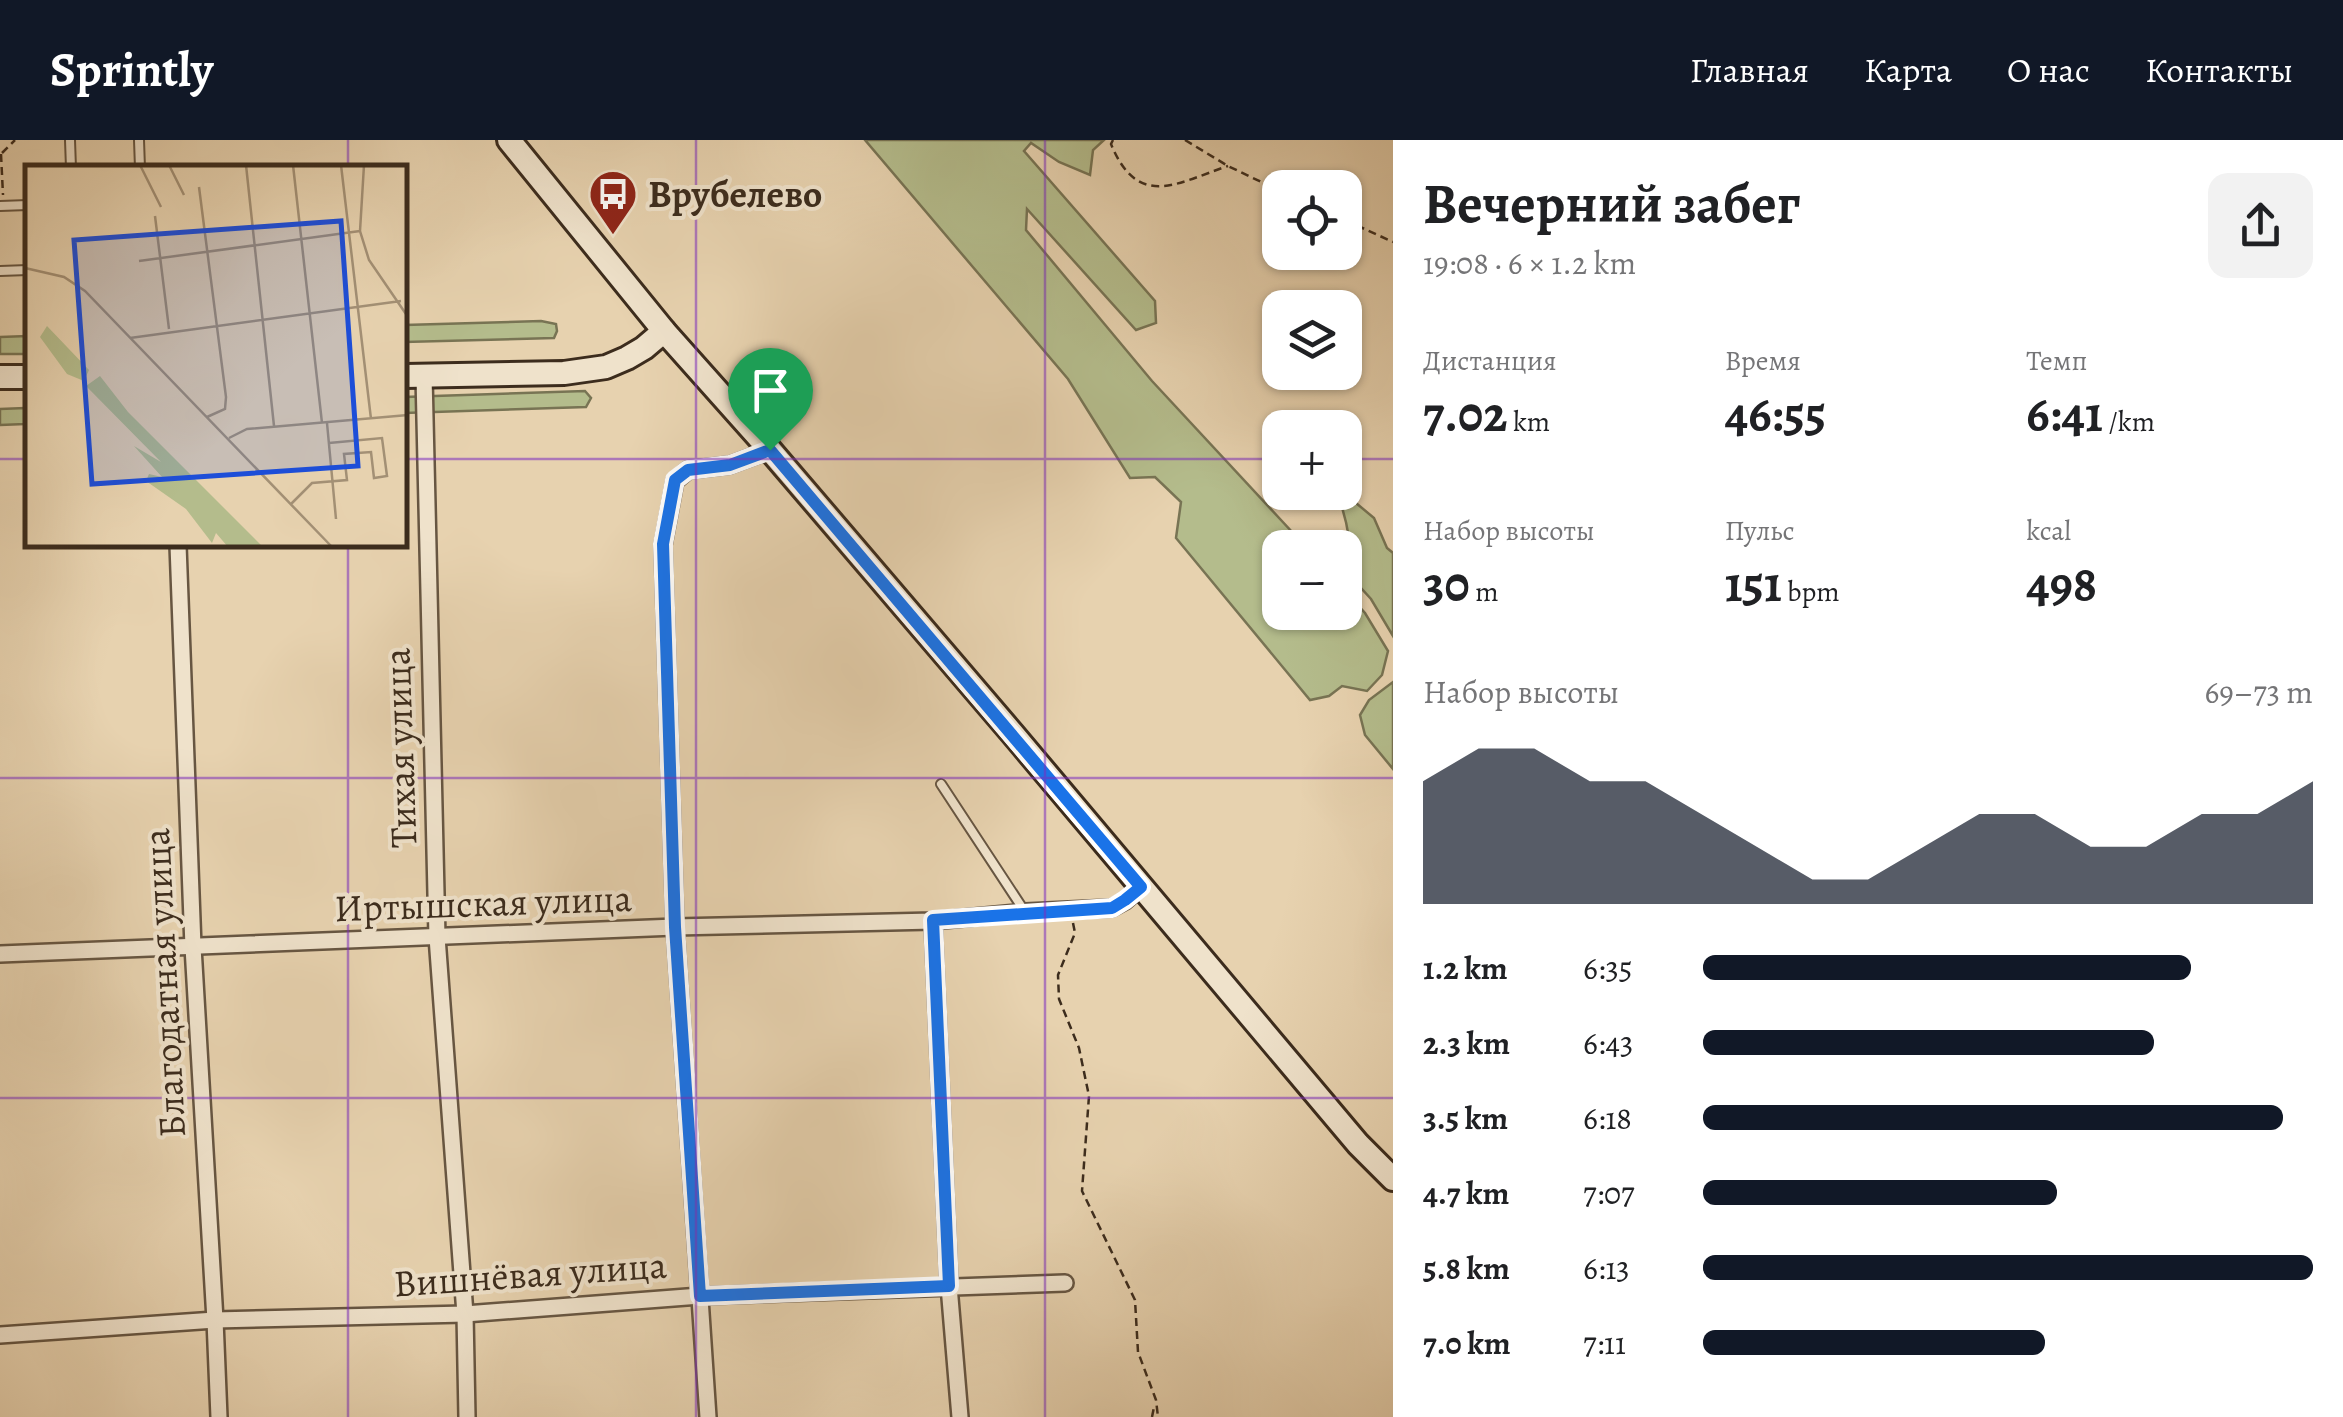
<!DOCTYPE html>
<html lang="ru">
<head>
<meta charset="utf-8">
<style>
  body { margin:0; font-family:Alegreya,serif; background:#f2f2f2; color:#202124; height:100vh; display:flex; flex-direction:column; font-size:38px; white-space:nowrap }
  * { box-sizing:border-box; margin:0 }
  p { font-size:32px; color:#757577 }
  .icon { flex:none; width:55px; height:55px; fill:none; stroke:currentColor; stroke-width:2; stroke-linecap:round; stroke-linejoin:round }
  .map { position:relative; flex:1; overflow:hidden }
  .drawer { display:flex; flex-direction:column; background:#fff; width:950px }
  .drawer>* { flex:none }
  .fabs { position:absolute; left:1262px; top:30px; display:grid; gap:20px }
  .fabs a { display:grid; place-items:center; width:100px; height:100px; border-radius:20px; background:#fff; box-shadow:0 2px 8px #0004; font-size:50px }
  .pin { position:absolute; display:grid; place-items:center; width:85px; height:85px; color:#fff; margin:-102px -42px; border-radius:50% 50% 50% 0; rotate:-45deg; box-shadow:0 0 10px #0007 }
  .pin .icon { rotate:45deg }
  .round { display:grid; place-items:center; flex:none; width:105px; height:105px; border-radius:20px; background:#f2f2f2 }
  .head { display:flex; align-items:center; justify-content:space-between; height:170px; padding:0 30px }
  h1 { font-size:55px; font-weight:700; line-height:75px }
  .figures { display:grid; grid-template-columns:repeat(3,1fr); gap:15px; height:170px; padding:10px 30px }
  .figures div { display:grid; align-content:center }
  .figures b { font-size:50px; font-weight:700 }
  .figures small { font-size:28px; font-weight:400 }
  .figures p { font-size:28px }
  .chart { height:280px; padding:20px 30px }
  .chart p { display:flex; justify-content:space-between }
  .chart svg { width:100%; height:180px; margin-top:10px; fill:#111827; opacity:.7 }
  ul { padding:0 30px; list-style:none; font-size:32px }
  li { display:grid; grid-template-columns:160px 120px 1fr; align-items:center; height:75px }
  li i { height:25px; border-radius:12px; background:#111827 }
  header { display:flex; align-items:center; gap:60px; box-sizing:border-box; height:140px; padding:0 50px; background:#111827; color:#fff }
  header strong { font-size:48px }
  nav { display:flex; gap:55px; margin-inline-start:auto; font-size:35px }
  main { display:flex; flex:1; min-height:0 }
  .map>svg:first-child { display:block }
  .green { fill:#b4bc8c; stroke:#787454; stroke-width:2.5 }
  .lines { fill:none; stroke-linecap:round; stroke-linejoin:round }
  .lane-casing { stroke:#675642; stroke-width:12 }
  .street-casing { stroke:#675642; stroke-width:20 }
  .secondary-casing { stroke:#3c2c1d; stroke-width:28 }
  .path { stroke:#3c2c1d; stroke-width:2.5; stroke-dasharray:8 5; stroke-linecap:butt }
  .lane { stroke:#efe2cb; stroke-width:8 }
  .street { stroke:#efe2cb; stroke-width:15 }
  .secondary { stroke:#efe2cb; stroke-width:22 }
  .route-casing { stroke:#fff; stroke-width:20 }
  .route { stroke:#1a73e8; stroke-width:12 }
  .grid { fill:none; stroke:#7b2cbf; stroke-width:2.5; stroke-opacity:0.55 }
  .labels { text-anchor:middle; stroke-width:8; stroke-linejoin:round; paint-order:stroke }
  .poi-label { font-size:38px; font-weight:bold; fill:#3c2c1d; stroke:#efe2cb; text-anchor:start }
  .street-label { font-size:38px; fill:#3c2c1d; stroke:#efe2cb }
  .inset-road { fill:none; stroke:#a39075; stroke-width:2.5 }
  .view { fill:#1d4ed8; fill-opacity:0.15; stroke:#1d4ed8; stroke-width:5 }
  .inset-edge { fill:none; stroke:#3c2c1d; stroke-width:5 }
</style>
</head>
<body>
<header>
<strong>Sprintly</strong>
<nav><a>Главная</a><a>Карта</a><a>О нас</a><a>Контакты</a></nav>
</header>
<main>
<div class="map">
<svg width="1393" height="1277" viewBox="0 0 1393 1277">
  <rect width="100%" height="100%" fill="#e7d2af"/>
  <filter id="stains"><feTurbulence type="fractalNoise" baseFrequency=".002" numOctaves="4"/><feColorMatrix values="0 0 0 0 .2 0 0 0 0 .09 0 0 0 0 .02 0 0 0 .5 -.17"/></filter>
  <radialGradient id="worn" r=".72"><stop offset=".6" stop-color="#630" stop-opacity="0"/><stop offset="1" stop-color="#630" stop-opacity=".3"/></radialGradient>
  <g class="green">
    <path d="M865 0H1104L1093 10 1090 35 1059 22 1031 3 1024 11 1155 161 1156 183 1136 190 1027 69 1026 90 1152 241 1306 407 1280 408V472H1345V451L1365 473 1388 511 1382 535 1367 551 1342 546 1329 556 1310 560 1176 398 1181 362 1155 337 1130 338 1068 239Z"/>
    <path d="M541 181 556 184 557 191 554 198 405 202V185Z"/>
    <path d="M27 196V214H0V197Z"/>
    <path d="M585 251 591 258 586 267 405 273V257Z"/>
    <path d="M25 268 28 270 27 282 25 284 0 285V269Z"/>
    <path d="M1337 353H1344L1374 378 1387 408 1393 413V496L1371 459 1351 437C1352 407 1348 381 1337 353Z"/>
    <path d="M1393 542V629L1365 595 1360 575 1369 560Z"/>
  </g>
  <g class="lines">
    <g class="lane-casing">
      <g id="lane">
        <path d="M70 0 71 28"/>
        <path d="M139 0 140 28"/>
        <path d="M0 66 28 65"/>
        <path d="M0 131 28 130"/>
        <path d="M941 644 1025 772"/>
      </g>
    </g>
    <g class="street-casing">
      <g id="street">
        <path d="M424 236 437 797 465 1174 467 1277"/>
        <path d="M178 405 193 807 215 1180 219 1277"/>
        <path d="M933 781 949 1146 960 1277"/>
        <path d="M0 814 675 787 933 781 1025 772 1112 768 1125 761 1141 747"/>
        <path d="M0 1195 215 1180 465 1174 700 1156 1065 1143"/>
        <path d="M708 1277 675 787 663 405 675 341 688 330 730 325 770 310"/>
      </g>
    </g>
    <g class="secondary-casing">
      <g id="secondary">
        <path d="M509 0 664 191 770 310 1012 593 1358 1004 1393 1039"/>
        <path d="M405 236 564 233 606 227 627 218 644 208 664 191"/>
        <path d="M0 237H28"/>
      </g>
    </g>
    <g class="path">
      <path d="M1113 0 1111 4C1138 70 1177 43 1228 26"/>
      <path d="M1185 0 1228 26 1280 51"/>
      <path d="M2 13 15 0"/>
      <path d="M1 14 3 55"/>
      <path d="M1345 80 1393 102"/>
      <path d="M1073 783 1075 793 1058 835 1059 859 1079 908 1089 956 1082 1051 1135 1160 1138 1212 1156 1260 1158 1277"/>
      <path d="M1152 1277 1154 1267"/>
    </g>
    <use href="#lane" class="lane"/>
    <use href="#street" class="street"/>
    <use href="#secondary" class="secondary"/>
  </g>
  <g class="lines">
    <g class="route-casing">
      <path id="route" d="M770 310 1141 747 1125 760 1112 768 933 780 949 1146 700 1156 675 787 663 404 675 340 688 330 730 325Z"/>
    </g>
    <use href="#route" class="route"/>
  </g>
  <path class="grid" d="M348 0V28M696 0V1277M1045 0V1277M0 319H28M405 319H1280M1345 319H1393M348 405V1277M0 638H1393M0 958H1393"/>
  <defs>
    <g id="bus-pin" transform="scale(2.5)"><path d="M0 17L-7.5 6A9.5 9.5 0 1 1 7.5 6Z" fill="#8f2418" stroke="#efe2cb"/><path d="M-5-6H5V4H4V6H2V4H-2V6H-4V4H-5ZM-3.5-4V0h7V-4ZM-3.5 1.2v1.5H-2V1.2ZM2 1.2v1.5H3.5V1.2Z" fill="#fff"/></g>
  </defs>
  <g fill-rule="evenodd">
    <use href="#bus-pin" x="613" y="54"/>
  </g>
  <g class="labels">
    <g class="poi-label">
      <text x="648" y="67">Врубелево</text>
    </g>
    <g class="street-label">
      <text transform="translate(400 608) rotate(-92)" y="13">Тихая улица</text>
      <text transform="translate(483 763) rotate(-2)" y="13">Иртышская улица</text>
      <text transform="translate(164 843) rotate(-93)" y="13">Благодатная улица</text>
      <text transform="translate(530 1134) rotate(-4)" y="13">Вишнёвая улица</text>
    </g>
  </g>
  <g transform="translate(25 25)">
    <rect width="382" height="382" fill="#e7d2af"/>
    <path d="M22 161 64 205 59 216 42 209 15 172ZM75 211 103 247 238 382H203L191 368 187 378 161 344 121 316 124 309 137 312 109 281 136 297 61 221Z" fill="#b4bc8c"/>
    <path class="inset-road" d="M115 0 136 42M144 0 159 30M221 0 249 261M268 0 297 258M316 0 346 254M339 0 335 66 344 95 383 152M174 22 201 232 200 244 182 252M130 51 144 164M114 96 335 66M0 103 39 112 60 126 308 383M105 173 376 136M302 258 311 354M204 273 222 264 383 250M266 339 287 318 322 315 319 289 346 287 349 313 362 311 357 273 304 278"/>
    <path class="view" d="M316 56 333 301 67 319 49 75Z"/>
    <rect width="382" height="382" class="inset-edge"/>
  </g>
  <rect width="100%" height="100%" filter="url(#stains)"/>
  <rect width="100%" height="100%" fill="url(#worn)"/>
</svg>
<div class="fabs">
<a><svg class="icon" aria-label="locate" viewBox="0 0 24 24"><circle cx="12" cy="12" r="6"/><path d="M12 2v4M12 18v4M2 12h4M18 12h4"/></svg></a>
<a><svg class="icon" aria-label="layers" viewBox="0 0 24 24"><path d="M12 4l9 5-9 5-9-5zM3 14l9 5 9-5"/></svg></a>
<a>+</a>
<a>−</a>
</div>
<div class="pin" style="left:770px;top:310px;background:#1e9e55"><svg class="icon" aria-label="arrive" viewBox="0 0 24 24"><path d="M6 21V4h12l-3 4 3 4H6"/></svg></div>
</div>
<section class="drawer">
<div class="head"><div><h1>Вечерний забег</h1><p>19:08 · 6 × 1.2 km</p></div><a class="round"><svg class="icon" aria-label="share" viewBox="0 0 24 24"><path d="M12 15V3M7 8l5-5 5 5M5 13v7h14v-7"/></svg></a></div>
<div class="figures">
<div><p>Дистанция</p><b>7.02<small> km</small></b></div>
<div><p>Время</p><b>46:55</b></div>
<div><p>Темп</p><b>6:41<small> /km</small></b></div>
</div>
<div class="figures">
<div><p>Набор высоты</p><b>30<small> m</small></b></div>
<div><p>Пульс</p><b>151<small> bpm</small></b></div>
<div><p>kcal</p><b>498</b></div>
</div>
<div class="chart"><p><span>Набор высоты</span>69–73 m</p>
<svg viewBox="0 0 160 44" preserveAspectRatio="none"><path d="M0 44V14L10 6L20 6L30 14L40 14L50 22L60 30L70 38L80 38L90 30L100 22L110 22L120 30L130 30L140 22L150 22L160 14V44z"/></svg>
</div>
<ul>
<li><b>1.2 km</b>6:35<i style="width:80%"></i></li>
<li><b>2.3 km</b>6:43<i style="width:74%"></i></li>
<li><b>3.5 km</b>6:18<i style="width:95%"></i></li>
<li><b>4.7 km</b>7:07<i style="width:58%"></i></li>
<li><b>5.8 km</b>6:13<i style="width:100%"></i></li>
<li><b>7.0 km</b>7:11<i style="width:56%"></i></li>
</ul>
</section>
</main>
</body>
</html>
